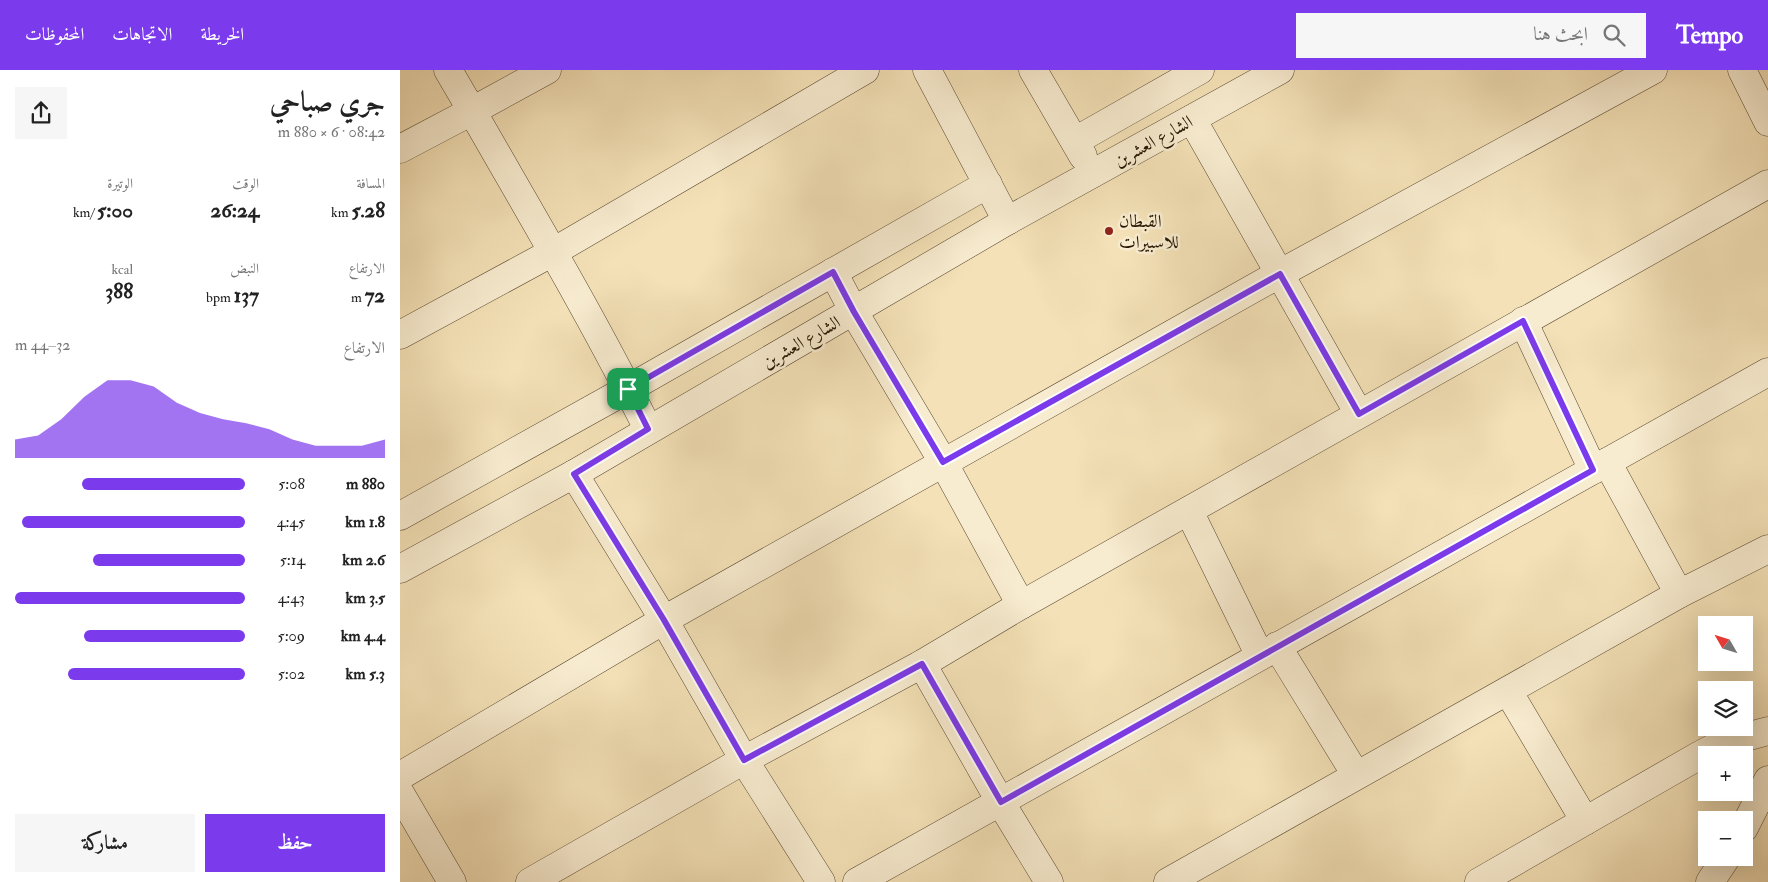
<!DOCTYPE html>
<html lang="ar">
<head>
<meta charset="utf-8">
<style>
  body { margin:0; font-family:"IM FELL Double Pica",Amiri,serif; background:#f6f6f6; color:#222; direction:rtl; height:100vh; display:flex; flex-direction:column; font-size:19px; white-space:nowrap }
  * { box-sizing:border-box; margin:0 }
  p { font-size:16px; color:#767676 }
  .icon { flex:none; width:28px; height:28px; fill:none; stroke:currentColor; stroke-width:2; stroke-linecap:round; stroke-linejoin:round }
  .map { position:relative; flex:1; overflow:hidden; direction:ltr }
  .drawer { display:flex; flex-direction:column; background:#fff; width:400px }
  .drawer>* { flex:none }
  .needle { width:32px; rotate:309deg }
  .tools { position:absolute; left:1298px; top:546px; display:grid; gap:10px }
  .tools a { display:grid; place-items:center; width:55px; height:55px; border-radius:0px; background:#fff; box-shadow:0 5px 20px #0002; font-size:25px }
  .pin { position:absolute; display:grid; place-items:center; width:42px; height:42px; color:#fff; margin:-21px; border-radius:10px; box-shadow:0 2px 8px #0006 }
  .round { display:grid; place-items:center; flex:none; width:52px; height:52px; border-radius:0px; background:#f6f6f6 }
  .overview { display:flex; align-items:center; justify-content:space-between; height:85px; padding:0 15px }
  h1 { font-size:28px; font-weight:800; line-height:38px }
  .figures { display:grid; grid-template-columns:repeat(3,1fr); gap:8px; height:85px; padding:5px 15px }
  .figures div { display:grid; align-content:center }
  .figures b { font-size:21px; font-weight:800 }
  .figures small { font-size:14px; font-weight:400 }
  .figures p { font-size:14px }
  .chart { height:140px; padding:10px 15px }
  .chart p { display:flex; justify-content:space-between }
  .chart svg { width:100%; height:90px; margin-top:5px; fill:#7c3aed; opacity:.7 }
  .action { display:flex; gap:10px; margin-top:auto; padding:10px 15px }
  .action a { flex:1; height:58px; border-radius:0px; background:#7c3aed; color:#fff; font-size:20px; font-weight:800; line-height:58px; text-align:center }
  .action a+a { background:#f6f6f6; color:#222 }
  ul { padding:0 15px; list-style:none; font-size:16px }
  li { display:grid; grid-template-columns:80px 60px 1fr; align-items:center; height:38px }
  li i { height:12px; border-radius:6px; background:#7c3aed }
  header { display:flex; align-items:center; gap:30px; box-sizing:border-box; height:70px; padding:0 25px; background:#7c3aed; color:#fff }
  header strong { font-size:24px }
  nav { display:flex; gap:28px; margin-inline-start:auto; font-size:18px }
  .search { width:350px; height:45px; background:#f6f6f6; display:flex; align-items:center; gap:12px; box-sizing:border-box; padding:0 18px; border-radius:0px; color:#767676; font-size:19px }
  main { display:flex; flex:1; min-height:0 }
  .map>svg:first-child { display:block }
  .lines { fill:none; stroke-linecap:round; stroke-linejoin:round }
  .minor-casing { stroke:#5a4930; stroke-width:29 }
  .minor { stroke:#f8ecd0; stroke-width:28 }
  .route-casing { stroke:#fff; stroke-width:10 }
  .route { stroke:#7c3aed; stroke-width:6 }
  .poi-dot { fill:#8f2418; stroke:#f8ecd0; stroke-width:2 }
  .labels { text-anchor:middle; stroke-width:5; stroke-linejoin:round; paint-order:stroke }
  .street-label { font-size:18px; fill:#271603; stroke:#f8ecd0 }
  .poi-label { font-size:18px; fill:#271603; stroke:#f8ecd0; text-anchor:start }
</style>
</head>
<body>
<header>
<strong>Tempo</strong>
<div class="search"><svg class="icon" aria-label="search" viewBox="0 0 24 24"><circle cx="10" cy="10" r="6"/><path d="M15 15l6 6"/></svg>ابحث هنا</div>
<nav><a>الخريطة</a><a>الاتجاهات</a><a>المحفوظات</a></nav>
</header>
<main>
<div class="map">
<svg width="1368" height="812" viewBox="0 0 1368 812">
  <rect width="100%" height="100%" fill="#f4e1b7"/>
  <filter id="stains"><feTurbulence type="fractalNoise" baseFrequency=".004" numOctaves="4"/><feColorMatrix values="0 0 0 0 .2 0 0 0 0 .09 0 0 0 0 .02 0 0 0 .5 -.17"/></filter>
  <radialGradient id="worn" r=".72"><stop offset=".6" stop-color="#630" stop-opacity="0"/><stop offset="1" stop-color="#630" stop-opacity=".3"/></radialGradient>
  <g class="lines">
    <g class="minor-casing">
      <g id="minor">
        <path d="M147 0 72 41C132 146 194 250 248 359"/>
        <path d="M527 0 607 151"/>
        <path d="M633 0 683 86"/>
        <path d="M1342 0 1368 52"/>
        <path d="M792 49 959 344"/>
        <path d="M675 71 800 0"/>
        <path d="M0 79 72 41 48 0"/>
        <path d="M433 202 454 242 543 392 621 535"/>
        <path d="M1123 251 1193 400"/>
        <path d="M0 265 153 182 465 0"/>
        <path d="M1207 392 1279 524"/>
        <path d="M174 404 264 550 344 690 421 812"/>
        <path d="M789 441 860 586"/>
        <path d="M0 446 228 319 588 114"/>
        <path d="M0 499 174 404 607 151 880 0"/>
        <path d="M877 576 956 705"/>
        <path d="M522 594 601 733 649 812"/>
        <path d="M1108 621 1185 751"/>
        <path d="M0 706 264 550 879 204 1253 0"/>
        <path d="M0 723 52 812"/>
        <path d="M1344 758 1368 710"/>
        <path d="M130 812 344 690 522 594 621 535 1368 114"/>
        <path d="M457 812 1368 302"/>
        <path d="M768 812 1279 524 1368 479"/>
        <path d="M1079 812 1300 685 1323 673 1368 661"/>
        <path d="M1310 812 1326 788"/>
      </g>
    </g>
    <use href="#minor" class="minor"/>
  </g>
  <g class="lines">
    <g class="route-casing">
      <path id="route" d="M433 202 454 242 543 392 880 204 959 344 1123 251 1193 400 601 732 522 594 344 690 264 550 174 404 248 359 228 319Z"/>
    </g>
    <use href="#route" class="route"/>
  </g>
  <circle class="poi-dot" cx="709" cy="161" r="5"/>
  <g class="labels">
    <g class="street-label">
      <text transform="translate(753 71) rotate(-29)" y="6">الشارع العشرين</text>
      <text transform="translate(401 272) rotate(-30)" y="6">الشارع العشرين</text>
    </g>
    <g class="poi-label">
      <text x="719" y="157">القبطان<tspan x="719" dy="21">للاسبيرات</tspan></text>
    </g>
  </g>
  <rect width="100%" height="100%" filter="url(#stains)"/>
  <rect width="100%" height="100%" fill="url(#worn)"/>
</svg>
<div class="tools">
<a><svg class="needle" viewBox="-14 -14 28 28"><path d="M0-13l5 13h-10z" fill="#e53935"/><path d="M0 13l5-13h-10z" fill="#767676"/></svg></a>
<a><svg class="icon" aria-label="layers" viewBox="0 0 24 24"><path d="M12 4l9 5-9 5-9-5zM3 14l9 5 9-5"/></svg></a>
<a>+</a>
<a>−</a>
</div>
<div class="pin" style="left:228px;top:319px;background:#1e9e55"><svg class="icon" aria-label="arrive" viewBox="0 0 24 24"><path d="M6 21V4h12l-3 4 3 4H6"/></svg></div>
</div>
<section class="drawer">
<div class="overview"><div><h1>جري صباحي</h1><p>08:42 · 6 × 880 m</p></div><a class="round"><svg class="icon" aria-label="share" viewBox="0 0 24 24"><path d="M12 15V3M7 8l5-5 5 5M5 13v7h14v-7"/></svg></a></div>
<div class="figures">
<div><p>المسافة</p><b>5.28<small> km</small></b></div>
<div><p>الوقت</p><b>26:24</b></div>
<div><p>الوتيرة</p><b>5:00<small> /km</small></b></div>
</div>
<div class="figures">
<div><p>الارتفاع</p><b>72<small> m</small></b></div>
<div><p>النبض</p><b>137<small> bpm</small></b></div>
<div><p>kcal</p><b>388</b></div>
</div>
<div class="chart"><p><span>الارتفاع</span>32–44 m</p>
<svg viewBox="0 0 160 44" preserveAspectRatio="none"><path d="M0 44V35L10 33L20 25L30 14L40 6L50 6L60 9L70 17L80 22L90 25L100 27L110 30L120 35L130 38L140 38L150 38L160 35V44z"/></svg>
</div>
<ul>
<li><b>880 m</b>5:08<i style="width:71%"></i></li>
<li><b>1.8 km</b>4:45<i style="width:97%"></i></li>
<li><b>2.6 km</b>5:14<i style="width:66%"></i></li>
<li><b>3.5 km</b>4:43<i style="width:100%"></i></li>
<li><b>4.4 km</b>5:09<i style="width:70%"></i></li>
<li><b>5.3 km</b>5:02<i style="width:77%"></i></li>
</ul>
<div class="action"><a>حفظ</a><a>مشاركة</a></div>
</section>
</main>
</body>
</html>
